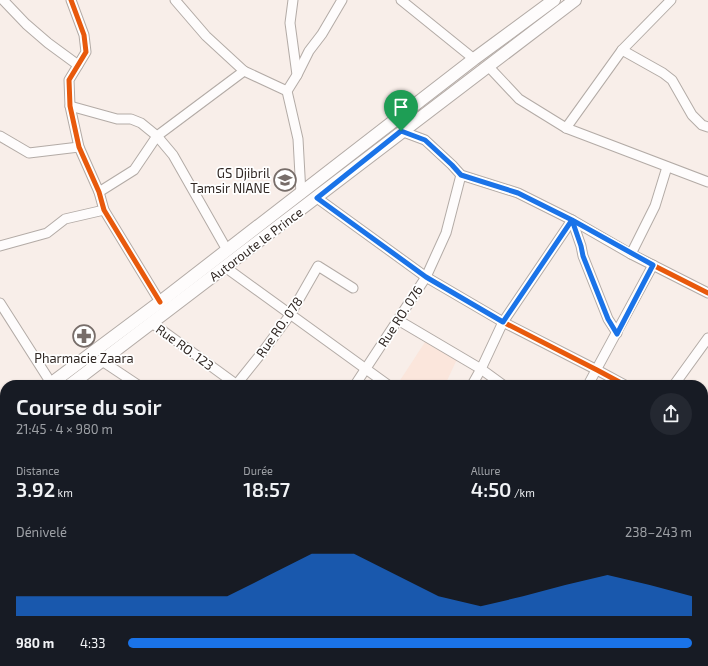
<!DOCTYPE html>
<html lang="fr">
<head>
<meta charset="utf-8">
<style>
  body { margin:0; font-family:"Exo 2",sans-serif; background:#242831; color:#f1f3f6; height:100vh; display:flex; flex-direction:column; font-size:15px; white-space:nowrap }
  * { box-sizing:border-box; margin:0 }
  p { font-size:13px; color:#9ea1a6 }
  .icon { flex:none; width:22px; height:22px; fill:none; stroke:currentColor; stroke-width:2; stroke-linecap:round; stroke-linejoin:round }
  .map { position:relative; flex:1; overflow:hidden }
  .panel { position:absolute; left:0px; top:380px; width:708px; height:286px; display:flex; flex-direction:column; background:#171b24; border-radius:16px 16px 0 0; box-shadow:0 1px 3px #0004 }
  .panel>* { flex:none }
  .pin { position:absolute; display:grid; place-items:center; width:34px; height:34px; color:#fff; margin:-41px -17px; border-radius:50% 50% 50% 0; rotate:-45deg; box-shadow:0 0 4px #0007 }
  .pin .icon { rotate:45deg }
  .round { display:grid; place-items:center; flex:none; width:42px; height:42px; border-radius:21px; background:#242831 }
  .headline { display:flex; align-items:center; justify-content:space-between; height:68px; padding:0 16px }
  h1 { font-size:22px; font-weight:600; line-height:30px }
  .figures { display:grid; grid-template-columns:repeat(3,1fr); gap:6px; height:68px; padding:4px 16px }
  .figures div { display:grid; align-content:center }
  .figures b { font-size:20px; font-weight:600 }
  .figures small { font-size:11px; font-weight:400 }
  .figures p { font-size:11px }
  .chart { height:112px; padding:8px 16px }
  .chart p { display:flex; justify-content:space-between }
  .chart svg { width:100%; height:72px; margin-top:4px; fill:#1a73e8; opacity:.7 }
  ul { padding:0 16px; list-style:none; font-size:13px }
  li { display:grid; grid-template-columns:64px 48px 1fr; align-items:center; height:30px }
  li i { height:10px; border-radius:5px; background:#1a73e8 }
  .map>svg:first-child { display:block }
  .built { fill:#fbe6dc }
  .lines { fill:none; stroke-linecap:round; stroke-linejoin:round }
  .minor-casing { stroke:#b3aba6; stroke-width:11 }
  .major-casing { stroke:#b3aba6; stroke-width:14 }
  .minor { stroke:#fefcfc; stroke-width:9 }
  .major { stroke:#fefcfc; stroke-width:12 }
  .cycleway-casing { stroke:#fff; stroke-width:8 }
  .cycleway { stroke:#e8590c; stroke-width:5 }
  .route-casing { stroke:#fff; stroke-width:8 }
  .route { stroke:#1a73e8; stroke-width:5 }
  .labels { text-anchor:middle; stroke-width:3.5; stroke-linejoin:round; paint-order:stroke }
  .poi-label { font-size:13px; fill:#312824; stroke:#fff; text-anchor:end }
  .street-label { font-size:13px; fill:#312824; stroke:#fff }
</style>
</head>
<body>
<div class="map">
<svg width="708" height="666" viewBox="0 0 708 666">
  <rect width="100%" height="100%" fill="#f8eee9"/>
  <path class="built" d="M427 339 458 357 445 385H397Z"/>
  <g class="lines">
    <g class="minor-casing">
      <g id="minor">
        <path d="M3 0 26 24 48 43 78 65"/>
        <path d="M71 0 84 35 86 52 69 80 70 106 79 147 99 192 104 210 160 302"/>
        <path d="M175 0 206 36 244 71 287 91"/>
        <path d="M293 0 290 23 297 75 287 91 298 139 301 194"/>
        <path d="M401 0 474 59"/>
        <path d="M622 50 663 73 672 80 692 115 702 125 708 127"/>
        <path d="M488 66 519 99 566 128 708 182"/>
        <path d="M297 75 309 51 322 34 342 0"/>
        <path d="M70 106 117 119H131L141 123 157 136 134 170 99 192"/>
        <path d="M566 128 622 50 671 0"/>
        <path d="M401 131 425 140 452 165 461 175 518 193 572 220 631 254 708 293"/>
        <path d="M0 136 29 153 79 147"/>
        <path d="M317 198 426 277 503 322 597 370 625 385"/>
        <path d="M572 220 581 246 583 256 608 319 617 333"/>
        <path d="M0 246 47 233 65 219 104 210"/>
        <path d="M227 250 173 155 157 136 244 71"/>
        <path d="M631 254 655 206 667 167"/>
        <path d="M225 267 388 385"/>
        <path d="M0 303 51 383"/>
        <path d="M398 320 481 369 503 385"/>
        <path d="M152 323 237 385"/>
        <path d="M102 361 138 385"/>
        <path d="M236 385 264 350 290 315 318 266 353 288"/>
        <path d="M355 385 426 277 446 233 461 175"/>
        <path d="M472 385 481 369 503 322 572 220"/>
        <path d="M588 385 653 265"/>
        <path d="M674 385 708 338"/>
        <path d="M703 432 708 437"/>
        <path d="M703 530 708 526"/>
        <path d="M703 556 708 564"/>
        <path d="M0 580 5 587"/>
        <path d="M703 609 708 611"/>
        <path d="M0 649 5 652"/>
        <path d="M18 661 26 666"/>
        <path d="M272 661 282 666"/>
        <path d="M447 661 455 666"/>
        <path d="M692 661 708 662"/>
        <path d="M44 666 49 661"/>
        <path d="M313 666 316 661"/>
        <path d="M562 666 565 661"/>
      </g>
    </g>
    <g class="major-casing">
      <g id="major">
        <path d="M49 385 160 302 474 59 554 0"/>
        <path d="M70 385 575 0"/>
        <path d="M0 426 5 422"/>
        <path d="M0 439 5 435"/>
      </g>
    </g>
    <use href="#minor" class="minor"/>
    <use href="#major" class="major"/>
    <g class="cycleway-casing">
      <g id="cycleway">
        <path d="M71 0 84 35 86 52 69 80 70 106 79 147 99 192 104 210 160 302"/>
        <path d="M401 131 425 140 452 165 461 175 518 193 572 220 631 254 708 293"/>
        <path d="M317 198 426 277 503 322 597 370 625 385"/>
      </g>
    </g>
    <use href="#cycleway" class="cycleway"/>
  </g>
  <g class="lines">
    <g class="route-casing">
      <path id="route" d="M401 131 317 198 426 277 503 322 572 220 581 246 583 256 608 319 617 334 653 265 572 220 518 193 461 175 452 165 425 140 401 131"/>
    </g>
    <use href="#route" class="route"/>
  </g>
  <defs>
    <g id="school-ring" transform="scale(1.15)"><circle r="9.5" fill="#fff" stroke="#776d69" stroke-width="1.5"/><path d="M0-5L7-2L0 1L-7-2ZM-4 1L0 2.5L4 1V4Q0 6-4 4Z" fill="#776d69"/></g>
    <g id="pharmacy-ring" transform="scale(1.15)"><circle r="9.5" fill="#fff" stroke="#776d69" stroke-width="1.5"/><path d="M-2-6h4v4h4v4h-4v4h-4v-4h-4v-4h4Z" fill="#776d69"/></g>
  </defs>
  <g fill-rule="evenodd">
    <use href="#school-ring" x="285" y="180"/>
    <use href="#pharmacy-ring" x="84" y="336"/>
  </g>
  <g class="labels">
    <g class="poi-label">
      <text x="270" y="178">GS Djibril<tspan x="270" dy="15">Tamsir NIANE</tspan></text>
      <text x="84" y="363" text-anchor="middle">Pharmacie Zaara</text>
    </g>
    <g class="street-label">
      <text transform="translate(256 244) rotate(-37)" y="5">Autoroute le Prince</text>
      <text transform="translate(400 316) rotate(-57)" y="5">Rue RO. 076</text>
      <text transform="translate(279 327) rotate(-55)" y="5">Rue RO. 078</text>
      <text transform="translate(185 347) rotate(36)" y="5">Rue RO. 123</text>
    </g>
  </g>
</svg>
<div class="pin" style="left:401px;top:131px;background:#1e9e55"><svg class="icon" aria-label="arrive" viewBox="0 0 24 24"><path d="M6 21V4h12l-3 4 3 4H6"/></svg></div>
<section class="panel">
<div class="headline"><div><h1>Course du soir</h1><p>21:45 · 4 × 980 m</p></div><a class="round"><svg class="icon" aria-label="share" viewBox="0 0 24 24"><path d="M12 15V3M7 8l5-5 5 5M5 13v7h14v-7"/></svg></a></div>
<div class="figures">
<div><p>Distance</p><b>3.92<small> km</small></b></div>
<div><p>Durée</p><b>18:57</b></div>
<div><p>Allure</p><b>4:50<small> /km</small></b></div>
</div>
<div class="chart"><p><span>Dénivelé</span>238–243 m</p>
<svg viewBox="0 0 160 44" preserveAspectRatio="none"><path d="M0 44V32L10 32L20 32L30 32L40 32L50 32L60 19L70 6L80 6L90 19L100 32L110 38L120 32L130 25L140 19L150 25L160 32V44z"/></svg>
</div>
<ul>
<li><b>980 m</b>4:33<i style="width:100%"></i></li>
</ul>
</section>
</div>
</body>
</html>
